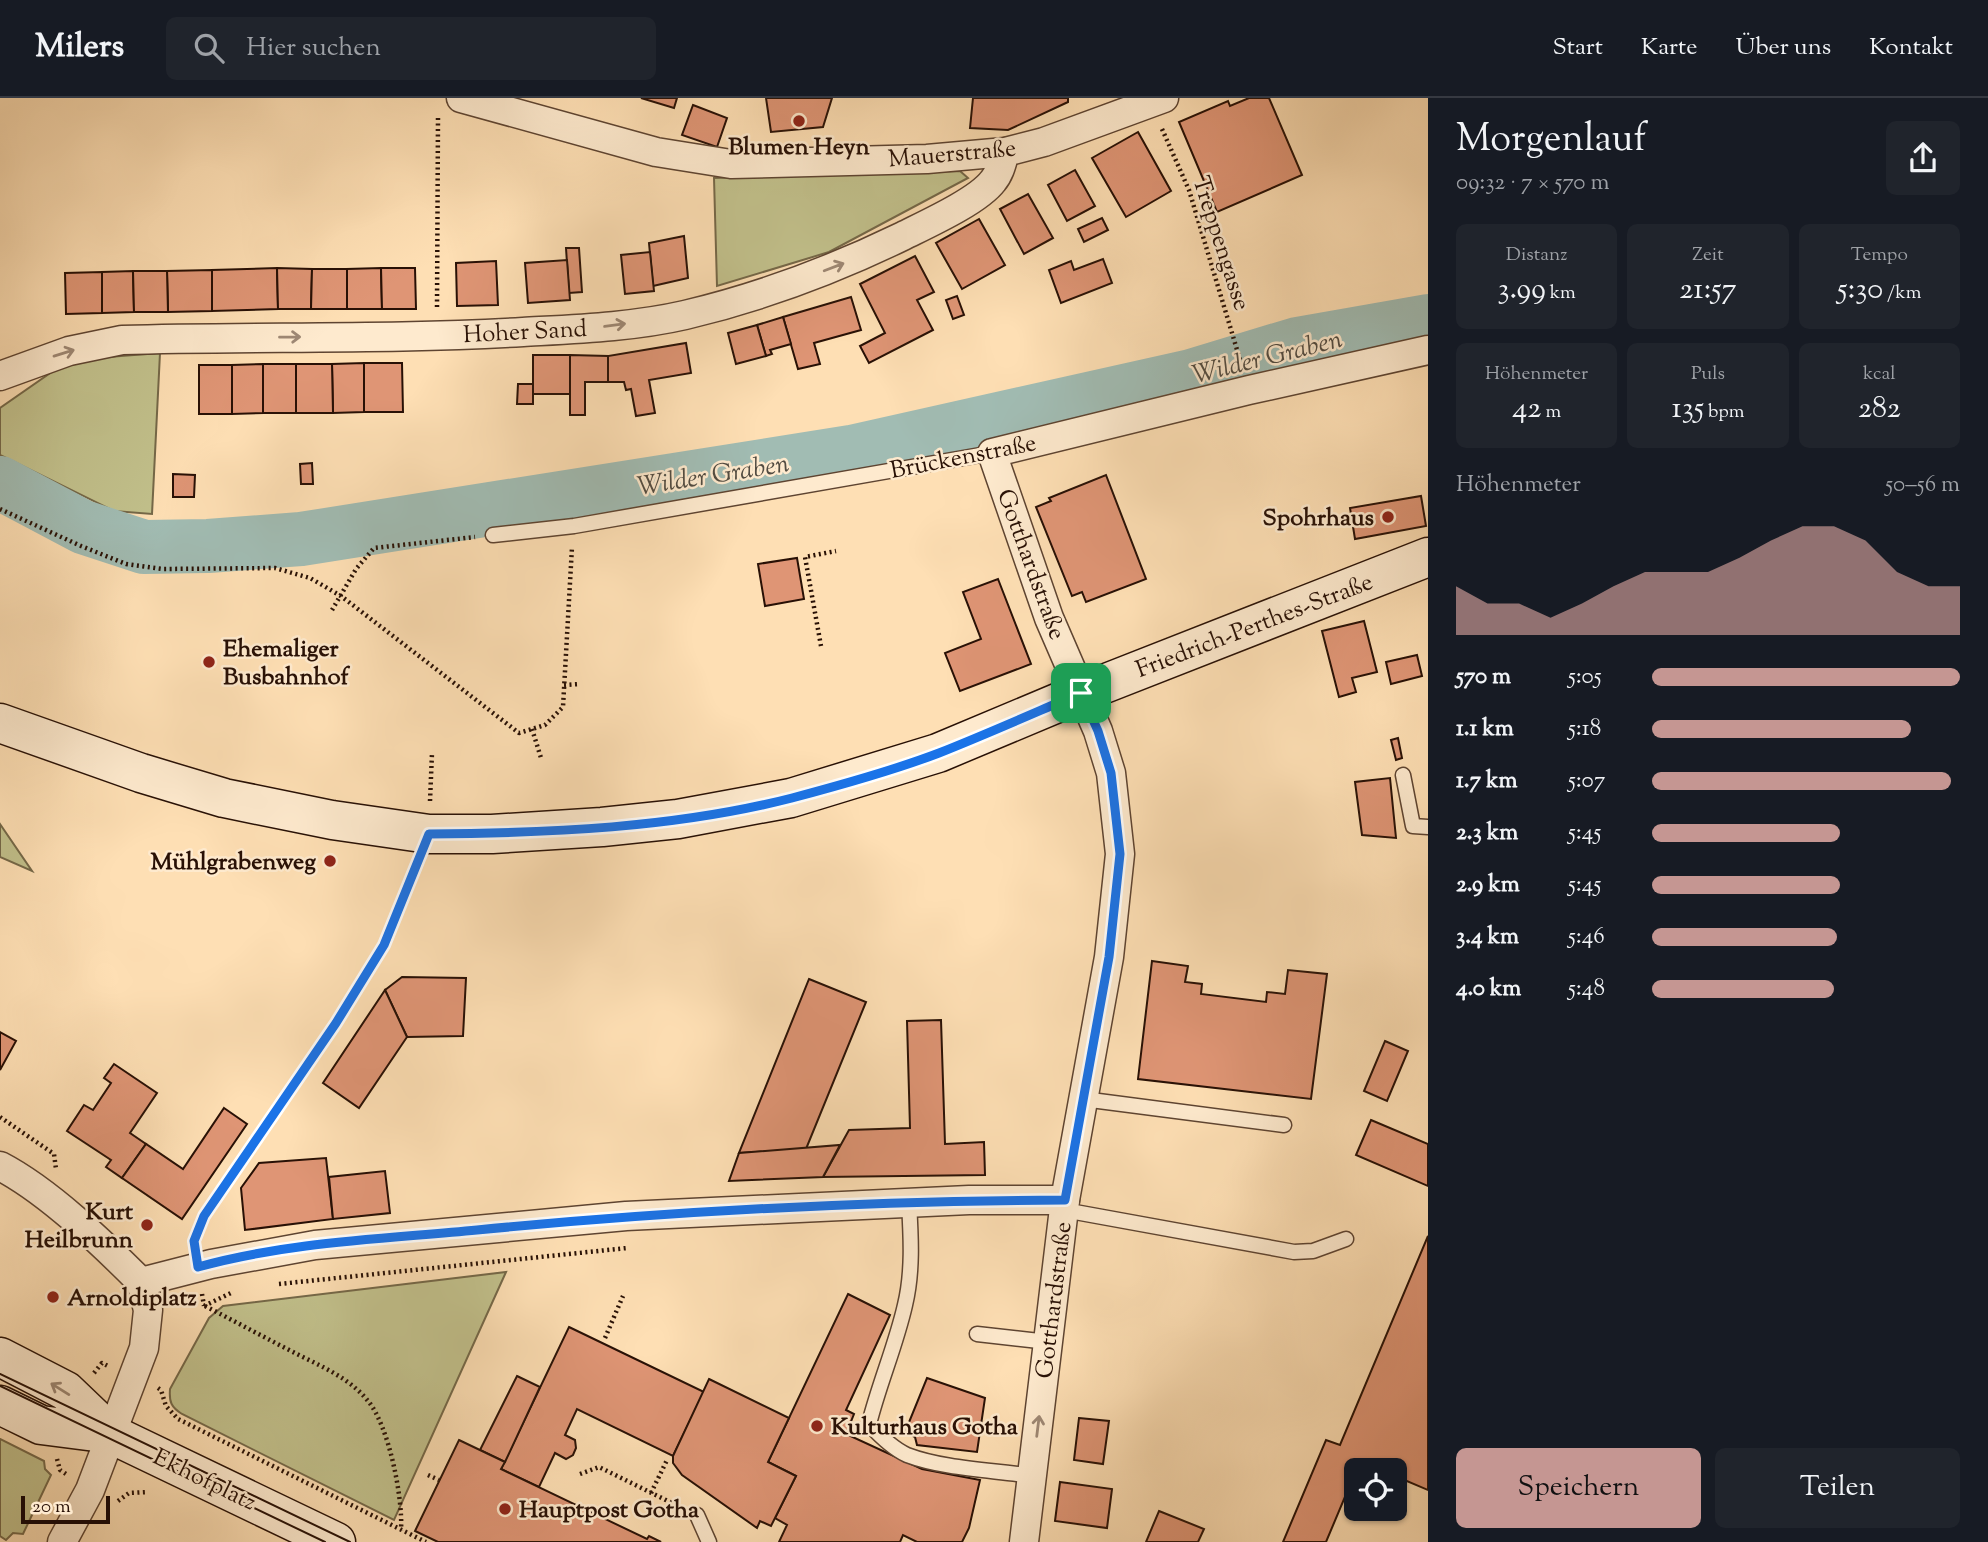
<!DOCTYPE html>
<html lang="de">
<head>
<meta charset="utf-8">
<style>
  body { margin:0; font-family:"Sorts Mill Goudy",serif; background:#20242c; color:#f1f3f6; height:100vh; display:flex; flex-direction:column; font-size:26px; white-space:nowrap }
  * { box-sizing:border-box; margin:0 }
  p { font-size:23px; color:#9ea1a6 }
  .icon { flex:none; width:38px; height:38px; fill:none; stroke:currentColor; stroke-width:2; stroke-linecap:round; stroke-linejoin:round }
  .map { position:relative; flex:1; overflow:hidden }
  .drawer { display:flex; flex-direction:column; background:#171b24; width:560px }
  .drawer>* { flex:none }
  .fabs { position:absolute; left:1344px; top:1360px; display:grid; gap:14px }
  .fabs a { display:grid; place-items:center; width:63px; height:63px; border-radius:10px; background:#171b24; box-shadow:0 2px 5px #0004; font-size:35px }
  .scale { position:absolute; left:21px; bottom:18px; width:89px; box-sizing:border-box; padding-left:7px; border:4px solid #281005; border-top:0; font-size:19px; line-height:24px; white-space:nowrap; color:#281005; -webkit-text-stroke:5px #feeace; paint-order:stroke }
  .pin { position:absolute; display:grid; place-items:center; width:60px; height:60px; color:#fff; margin:-30px; border-radius:14px; box-shadow:0 4px 10px #0006 }
  .round { display:grid; place-items:center; flex:none; width:74px; height:74px; border-radius:10px; background:#20242c }
  .head { display:flex; align-items:center; justify-content:space-between; height:119px; padding:0 28px }
  h1 { font-size:38px; font-weight:600; line-height:52px }
  .stats { display:grid; grid-template-columns:repeat(3,1fr); gap:10px; height:119px; padding:7px 28px }
  .stats div { display:grid; align-content:center; border-radius:10px; background:#20242c; text-align:center }
  .stats b { font-size:30px; font-weight:600 }
  .stats small { font-size:19px; font-weight:400 }
  .stats p { font-size:19px }
  .chart { height:196px; padding:14px 28px }
  .chart p { display:flex; justify-content:space-between }
  .chart svg { width:100%; height:126px; margin-top:7px; fill:#c59692; opacity:.7 }
  .action { display:flex; gap:14px; margin-top:auto; padding:14px 28px }
  .action a { flex:1; height:80px; border-radius:10px; background:#c59692; color:#111; font-size:28px; font-weight:600; line-height:80px; text-align:center }
  .action a+a { background:#20242c; color:#f1f3f6 }
  ul { padding:0 28px; list-style:none; font-size:23px }
  li { display:grid; grid-template-columns:112px 84px 1fr; align-items:center; height:52px }
  li i { height:18px; border-radius:9px; background:#c59692 }
  header { display:flex; align-items:center; gap:42px; box-sizing:border-box; height:98px; padding:0 35px; background:#171b24; border-bottom:2px solid #363941 }
  header strong { font-size:33px }
  nav { display:flex; gap:38px; margin-inline-start:auto; font-size:24px }
  .search { width:490px; height:63px; background:#20242c; display:flex; align-items:center; gap:18px; box-sizing:border-box; padding:0 24px; border-radius:10px; color:#9ea1a6; font-size:26px }
  main { display:flex; flex:1; min-height:0 }
  .map>svg:first-child { display:block }
  .green { fill:#c2c18c; stroke:#756848; stroke-width:2 }
  .lines { fill:none; stroke-linecap:round; stroke-linejoin:round }
  .river { stroke:#a1bcb3; stroke-width:54 }
  .building { fill:#df9575; stroke:#281005; stroke-width:2 }
  .lane-casing { stroke:#5e4431; stroke-width:17 }
  .street-casing { stroke:#5e4431; stroke-width:31 }
  .secondary-casing { stroke:#281005; stroke-width:41 }
  .path { stroke:#281005; stroke-width:4.5; stroke-dasharray:2 3.5; stroke-linecap:butt }
  .lane { stroke:#feeace; stroke-width:14 }
  .street { stroke:#feeace; stroke-width:28 }
  .secondary { stroke:#feeace; stroke-width:38 }
  .tram { stroke:#281005; stroke-width:2 }
  .oneway { stroke:#9e8874 }
  .route-casing { stroke:#fff; stroke-width:14 }
  .route { stroke:#1a73e8; stroke-width:9 }
  .poi-dot { fill:#8f2418; stroke:#feeace; stroke-width:2.5 }
  .labels { text-anchor:middle; stroke-width:5; stroke-linejoin:round; paint-order:stroke }
  .poi-label { font-size:24px; font-weight:bold; fill:#281005; stroke:#feeace; text-anchor:start }
  .street-label { font-size:24px; fill:#281005; stroke:#feeace }
  .water-label { font-size:26px; font-style:italic; fill:#524c42; stroke:#feeace }
</style>
</head>
<body>
<header>
<strong>Milers</strong>
<div class="search"><svg class="icon" aria-label="search" viewBox="0 0 24 24"><circle cx="10" cy="10" r="6"/><path d="M15 15l6 6"/></svg>Hier suchen</div>
<nav><a>Start</a><a>Karte</a><a>Über uns</a><a>Kontakt</a></nav>
</header>
<main>
<div class="map">
<svg width="1428" height="1444" viewBox="0 0 1428 1444">
  <rect width="100%" height="100%" fill="#fedfb4"/>
  <filter id="stains"><feTurbulence type="fractalNoise" baseFrequency=".00286" numOctaves="4"/><feColorMatrix values="0 0 0 0 .2 0 0 0 0 .09 0 0 0 0 .02 0 0 0 .5 -.17"/></filter>
  <radialGradient id="worn" r=".72"><stop offset=".6" stop-color="#630" stop-opacity="0"/><stop offset="1" stop-color="#630" stop-opacity=".3"/></radialGradient>
  <g class="green">
    <path d="M960 73 968 80 829 154 717 188 714 80Z"/>
    <path d="M160 255 152 416 114 413 0 357V310L69 262Z"/>
    <path d="M0 726 32 773 0 759Z"/>
    <path d="M506 1174 394 1422 182 1316C171 1309 169 1304 170 1291L209 1220 223 1208Z"/>
    <path d="M0 1341 44 1363 45 1371 51 1377 23 1436 13 1435 6 1442 0 1438Z"/>
  </g>
  <g class="lines">
    <path class="river" d="M0 385 83 429 144 449 208 448 301 441 851 354 1191 278 1297 246 1428 223"/>
  </g>
  <g class="building">
    <path d="M641 0H677L674 10Z"/>
    <path d="M766 0H832L823 29 771 34Z"/>
    <path d="M973 0H1068V4L1008 32 970 30Z"/>
    <path d="M1249 0H1269L1302 77 1217 114 1179 24 1228 3 1230 8Z"/>
    <path d="M693 7 727 20 717 49 682 37Z"/>
    <path d="M1138 34 1171 93 1126 119 1092 60Z"/>
    <path d="M1075 72 1095 108 1067 123 1048 87Z"/>
    <path d="M1028 96 1053 140 1024 156 1000 111Z"/>
    <path d="M1102 120 1108 132 1084 144 1078 131Z"/>
    <path d="M979 121 1005 167 962 191 936 145Z"/>
    <path d="M684 138 688 180 653 188 649 145Z"/>
    <path d="M566 150H579L582 194 569 195Z"/>
    <path d="M650 154 654 193 625 196 621 157Z"/>
    <path d="M915 158 934 194 917 202 933 232 869 265 860 248 885 235 860 186Z"/>
    <path d="M1103 161 1112 185 1061 205 1049 172 1071 163 1074 172Z"/>
    <path d="M567 162 570 202 528 205 525 165Z"/>
    <path d="M496 163 498 207 457 208 456 165Z"/>
    <path d="M277 170 278 211 212 213V172Z"/>
    <path d="M277 170 312 171 311 211H278Z"/>
    <path d="M381 170 382 211H347V171Z"/>
    <path d="M381 170H415L416 211H382Z"/>
    <path d="M312 171H347V211H311Z"/>
    <path d="M212 172V213L168 214 167 173Z"/>
    <path d="M133 173 134 214 102 215V174Z"/>
    <path d="M133 173H167L168 214H134Z"/>
    <path d="M102 174V215L66 216 65 175Z"/>
    <path d="M957 198 964 217 953 221 946 202Z"/>
    <path d="M851 199 861 232 814 245 820 266 798 271 783 219Z"/>
    <path d="M783 219 791 246 770 252 772 256 766 258 757 227Z"/>
    <path d="M757 227 766 258 736 266 728 235Z"/>
    <path d="M686 245 691 275 649 282 655 315 636 318 631 291 626 292 624 284H608V258Z"/>
    <rect x="533" y="257" width="37" height="39"/>
    <path d="M570 257 608 258V284H585V317H570Z"/>
    <path d="M364 265H402L403 314H364Z"/>
    <path d="M364 265V314L333 315 332 266Z"/>
    <rect x="263" y="266" width="33" height="49"/>
    <path d="M263 266V315L232 316V267Z"/>
    <path d="M296 266H332L333 315H296Z"/>
    <rect x="199" y="267" width="33" height="49"/>
    <path d="M518 286H533V306H517Z"/>
    <path d="M312 365 313 386H301L300 366Z"/>
    <path d="M173 376 195 377 194 399H173Z"/>
    <path d="M1106 377 1146 481 1086 504 1082 494 1072 498 1036 409 1051 403 1049 400Z"/>
    <path d="M1421 398 1426 428 1355 441 1350 410Z"/>
    <path d="M797 460 804 501 765 508 758 466Z"/>
    <path d="M998 481 1031 566 960 593 945 555 981 541 963 494Z"/>
    <path d="M1364 523 1377 574 1352 580 1356 594 1339 599 1322 533Z"/>
    <path d="M1417 557 1422 578 1391 586 1386 564Z"/>
    <path d="M1398 640 1402 660 1396 662 1391 642Z"/>
    <path d="M1390 680 1396 740 1362 737 1355 684Z"/>
    <path d="M1152 863 1188 868 1185 884 1202 886 1201 896 1266 904 1267 894 1285 896 1288 872 1327 876 1311 1001 1138 981Z"/>
    <path d="M402 879 466 880 463 938 407 939 385 892Z"/>
    <path d="M809 881 866 904 806 1051 739 1055Z"/>
    <path d="M385 892 407 939 359 1010 323 985Z"/>
    <path d="M941 922 945 1046 984 1044 985 1077 823 1079 849 1032 910 1030 907 923Z"/>
    <path d="M0 934 16 943 0 972Z"/>
    <path d="M1385 943 1408 953 1387 1003 1364 993Z"/>
    <path d="M114 966 157 995 130 1035 146 1046 122 1080 106 1069 111 1062 67 1033 84 1007 93 1012 111 985 104 980Z"/>
    <path d="M224 1010 247 1026 182 1121 122 1080 146 1046 183 1071Z"/>
    <path d="M1371 1022 1428 1046V1088L1356 1057Z"/>
    <path d="M840 1047 823 1079 729 1083 739 1055Z"/>
    <path d="M326 1060 333 1121 245 1132 241 1090 259 1065Z"/>
    <path d="M385 1073 390 1115 333 1121 329 1079Z"/>
    <path d="M1428 1138V1392L1395 1378V1372H1381L1360 1363 1326 1444H1283L1326 1342 1340 1347Z"/>
    <path d="M848 1196 890 1217 846 1312 854 1316 846 1336 922 1371 980 1382 969 1430 962 1444H917L903 1437 900 1444H779L787 1427 775 1420 796 1378 768 1364Z"/>
    <path d="M569 1229 704 1294 673 1358 577 1311 565 1337 575 1342 576 1350 573 1357 566 1361 555 1355 539 1389 501 1371Z"/>
    <path d="M517 1278 540 1289 505 1364 480 1352Z"/>
    <path d="M927 1280 985 1300 977 1354 917 1347 915 1339 905 1334Z"/>
    <path d="M709 1281 789 1320 768 1364 796 1378 771 1428 760 1423 757 1430 682 1377 673 1365V1358Z"/>
    <path d="M1079 1320 1109 1323 1103 1366 1074 1362Z"/>
    <path d="M459 1342 505 1364 501 1371 647 1441 649 1438 661 1444H438L415 1433Z"/>
    <path d="M1060 1384 1112 1391 1107 1430 1055 1423Z"/>
    <path d="M1159 1413 1204 1431 1198 1444H1146Z"/>
  </g>
  <g class="lines">
    <g class="lane-casing">
      <g id="lane">
        <path d="M493 437 574 428 992 355"/>
        <path d="M1403 677 1413 728 1428 729"/>
        <path d="M1083 1001 1284 1027"/>
        <path d="M909 1105C911 1139 913 1174 905 1207 896 1247 879 1286 869 1326 880 1338 892 1350 907 1357 944 1371 993 1372 1032 1378"/>
        <path d="M1064 1112 1294 1154 1313 1153 1346 1141"/>
        <path d="M977 1236 1048 1244"/>
        <path d="M697 1417 709 1444"/>
      </g>
    </g>
    <g class="street-casing">
      <g id="street">
        <path d="M461 0 656 54 731 66 927 61 1005 54 1044 44 1164 0"/>
        <path d="M0 278 69 253 122 242C255 238 389 242 523 234 576 231 633 229 685 217 761 199 833 172 903 138 927 126 978 103 993 83 1000 75 1002 64 1005 54"/>
        <path d="M0 1068C48 1093 102 1145 141 1184"/>
        <path d="M141 1184 211 1166 315 1147 626 1118 969 1102H1065"/>
        <path d="M62 1444 90 1392 144 1250 148 1212 141 1184"/>
        <path d="M1024 1444 1065 1102 1109 859 1120 756 1111 675 1098 633 1049 520 992 355 1249 292 1428 252"/>
      </g>
    </g>
    <g class="secondary-casing">
      <g id="secondary">
        <path d="M0 625 141 675 224 700 332 722 429 736H492L602 729 678 721 791 700 938 655 1081 595 1428 459"/>
        <path d="M0 1259 66 1293 111 1336"/>
        <path d="M0 1307 41 1327 111 1336 336 1444"/>
      </g>
    </g>
    <g class="path">
      <path d="M1162 31 1189 92 1241 265"/>
      <path d="M437 209 438 18"/>
      <path d="M0 411 81 448 126 466 163 471 275 470 310 480 341 498 519 635 545 627 563 609 572 449"/>
      <path d="M332 512 356 471 374 450 475 439"/>
      <path d="M821 548 805 459 836 453"/>
      <path d="M564 587 579 586"/>
      <path d="M532 631 541 660"/>
      <path d="M430 703 432 655"/>
      <path d="M0 1019 54 1056 56 1071"/>
      <path d="M194 1142 204 1118 336 925 374 864 384 847 418 766"/>
      <path d="M279 1186 627 1150"/>
      <path d="M202 1196 204 1208"/>
      <path d="M204 1208 233 1194"/>
      <path d="M205 1208C234 1223 262 1238 291 1253 318 1267 349 1279 368 1303 389 1328 403 1400 401 1432"/>
      <path d="M605 1240 623 1198"/>
      <path d="M94 1275 102 1265 108 1268"/>
      <path d="M158 1290 161 1292 166 1308 178 1321 426 1444"/>
      <path d="M57 1361 60 1372 66 1376"/>
      <path d="M580 1376 599 1369 678 1408"/>
      <path d="M428 1377 439 1382"/>
      <path d="M651 1395 667 1362"/>
      <path d="M118 1403 129 1395 148 1394"/>
    </g>
    <use href="#lane" class="lane"/>
    <use href="#street" class="street"/>
    <use href="#secondary" class="secondary"/>
    <g class="tram">
      <path d="M0 1276 350 1444"/>
      <path d="M0 1288 325 1444"/>
    </g>
  </g>
  <defs><path id="oneway-shaft" d="M-6 0H5M1.5-3L5.5 0L1.5 3" fill="none" stroke-width="1.6" stroke-linecap="round" stroke-linejoin="round" transform="scale(1.75)"/></defs>
  <g class="oneway">
    <use href="#oneway-shaft" transform="translate(834 169) rotate(-21)"/>
    <use href="#oneway-shaft" transform="translate(615 227) rotate(-8)"/>
    <use href="#oneway-shaft" transform="translate(290 239) rotate(-1)"/>
    <use href="#oneway-shaft" transform="translate(64 255) rotate(-17)"/>
    <use href="#oneway-shaft" transform="translate(60 1291) rotate(-148)"/>
    <use href="#oneway-shaft" transform="translate(1038 1328) rotate(-83)"/>
  </g>
  <g class="lines">
    <g class="route-casing">
      <path id="route" d="M1081 595 1098 633 1111 675 1120 756 1109 859 1065 1102C869 1103 672 1113 477 1132 384 1141 288 1144 198 1169L194 1143 204 1118 336 925 384 847 429 736C550 735 675 730 792 700 841 687 892 673 939 655 987 636 1034 615 1081 595Z"/>
    </g>
    <use href="#route" class="route"/>
  </g>
  <g class="poi-dot">
    <circle cx="799" cy="23" r="7"/>
    <circle cx="1388" cy="419" r="7"/>
    <circle cx="209" cy="564" r="7"/>
    <circle cx="330" cy="763" r="7"/>
    <circle cx="147" cy="1127" r="7"/>
    <circle cx="53" cy="1199" r="7"/>
    <circle cx="817" cy="1328" r="7"/>
    <circle cx="505" cy="1411" r="7"/>
  </g>
  <g class="labels">
    <g class="poi-label">
      <text x="799" y="56" text-anchor="middle">Blumen Heyn</text>
      <text x="1374" y="427" text-anchor="end">Spohrhaus</text>
      <text x="223" y="558">Ehemaliger<tspan x="223" dy="28">Busbahnhof</tspan></text>
      <text x="316" y="771" text-anchor="end">Mühlgrabenweg</text>
      <text x="133" y="1121" text-anchor="end">Kurt<tspan x="133" dy="28">Heilbrunn</tspan></text>
      <text x="67" y="1207">Arnoldiplatz</text>
      <text x="831" y="1336">Kulturhaus Gotha</text>
      <text x="519" y="1419">Hauptpost Gotha</text>
    </g>
    <g class="street-label">
      <text transform="translate(952 55) rotate(-5)" y="8">Mauerstraße</text>
      <text transform="translate(1222 145) rotate(72)" y="8">Treppengasse</text>
      <text transform="translate(525 233) rotate(-3)" y="8">Hoher Sand</text>
      <text transform="translate(963 358) rotate(-11)" y="8">Brückenstraße</text>
      <text transform="translate(1032 466) rotate(70)" y="8">Gotthardstraße</text>
      <text transform="translate(1254 527) rotate(-21)" y="8">Friedrich-Perthes-Straße</text>
      <text transform="translate(1053 1202) rotate(-83)" y="8">Gotthardstraße</text>
      <text transform="translate(205 1381) rotate(26)" y="8">Ekhofplatz</text>
    </g>
    <g class="water-label">
      <text transform="translate(1267 258) rotate(-14)" y="9">Wilder Graben</text>
      <text transform="translate(713 376) rotate(-9)" y="9">Wilder Graben</text>
    </g>
  </g>
  <rect width="100%" height="100%" filter="url(#stains)"/>
  <rect width="100%" height="100%" fill="url(#worn)"/>
</svg>
<div class="fabs">
<a><svg class="icon" aria-label="locate" viewBox="0 0 24 24"><circle cx="12" cy="12" r="6"/><path d="M12 2v4M12 18v4M2 12h4M18 12h4"/></svg></a>
</div>
<div class="scale">20 m</div>
<div class="pin" style="left:1081px;top:595px;background:#1e9e55"><svg class="icon" aria-label="arrive" viewBox="0 0 24 24"><path d="M6 21V4h12l-3 4 3 4H6"/></svg></div>
</div>
<section class="drawer">
<div class="head"><div><h1>Morgenlauf</h1><p>09:32 · 7 × 570 m</p></div><a class="round"><svg class="icon" aria-label="share" viewBox="0 0 24 24"><path d="M12 15V3M7 8l5-5 5 5M5 13v7h14v-7"/></svg></a></div>
<div class="stats">
<div><p>Distanz</p><b>3.99<small> km</small></b></div>
<div><p>Zeit</p><b>21:57</b></div>
<div><p>Tempo</p><b>5:30<small> /km</small></b></div>
</div>
<div class="stats">
<div><p>Höhenmeter</p><b>42<small> m</small></b></div>
<div><p>Puls</p><b>135<small> bpm</small></b></div>
<div><p>kcal</p><b>282</b></div>
</div>
<div class="chart"><p><span>Höhenmeter</span>50–56 m</p>
<svg viewBox="0 0 160 44" preserveAspectRatio="none"><path d="M0 44V27L10 33L20 33L30 38L40 33L50 27L60 22L70 22L80 22L90 17L100 11L110 6L120 6L130 11L140 22L150 27L160 27V44z"/></svg>
</div>
<ul>
<li><b>570 m</b>5:05<i style="width:100%"></i></li>
<li><b>1.1 km</b>5:18<i style="width:84%"></i></li>
<li><b>1.7 km</b>5:07<i style="width:97%"></i></li>
<li><b>2.3 km</b>5:45<i style="width:61%"></i></li>
<li><b>2.9 km</b>5:45<i style="width:61%"></i></li>
<li><b>3.4 km</b>5:46<i style="width:60%"></i></li>
<li><b>4.0 km</b>5:48<i style="width:59%"></i></li>
</ul>
<div class="action"><a>Speichern</a><a>Teilen</a></div>
</section>
</main>
</body>
</html>
